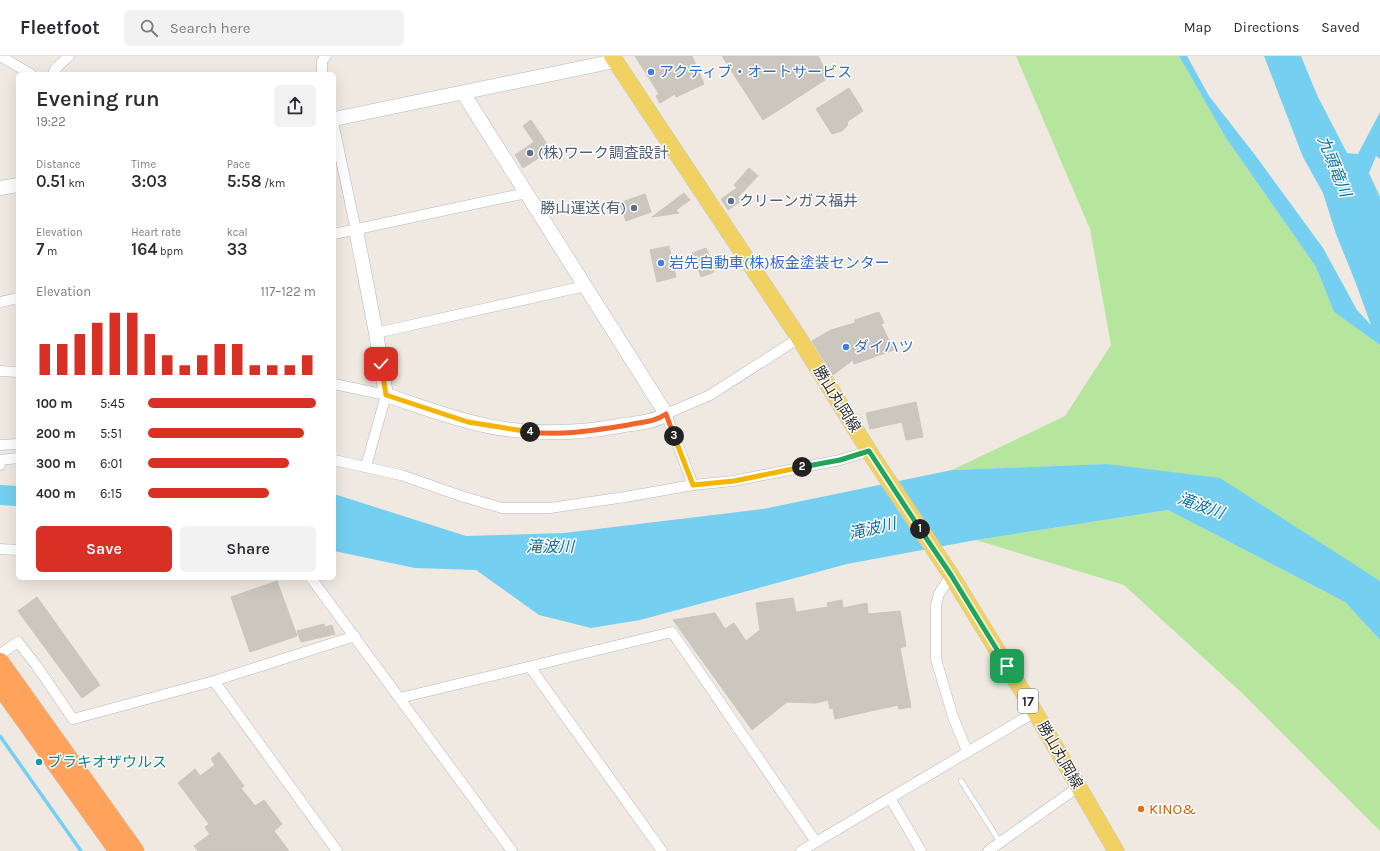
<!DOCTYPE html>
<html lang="en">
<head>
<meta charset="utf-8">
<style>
  body { margin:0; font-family:Karla,"Noto Sans JP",sans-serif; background:#f2f2f3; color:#2b2b33; height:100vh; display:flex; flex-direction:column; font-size:15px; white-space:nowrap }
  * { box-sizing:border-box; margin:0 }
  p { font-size:13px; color:#7c7c81 }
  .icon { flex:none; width:22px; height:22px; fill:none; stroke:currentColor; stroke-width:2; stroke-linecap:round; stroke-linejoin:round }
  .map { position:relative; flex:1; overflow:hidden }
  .drawer { position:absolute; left:16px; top:16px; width:320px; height:508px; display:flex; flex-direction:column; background:#fff; border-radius:6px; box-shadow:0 4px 16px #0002 }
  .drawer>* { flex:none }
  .pin { position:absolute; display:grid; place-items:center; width:34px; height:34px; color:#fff; margin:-17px; border-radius:8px; box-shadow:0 2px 6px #0006 }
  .km { position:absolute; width:20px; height:20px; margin:-10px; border-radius:50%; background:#222; color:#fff; font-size:11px; line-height:20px; text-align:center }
  .round { display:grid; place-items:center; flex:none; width:42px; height:42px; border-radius:6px; background:#f2f2f3 }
  .head { display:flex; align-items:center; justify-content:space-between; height:68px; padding:0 20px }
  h1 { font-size:22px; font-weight:600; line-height:30px }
  .figures { display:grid; grid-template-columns:repeat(3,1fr); gap:6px; height:68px; padding:4px 20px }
  .figures div { display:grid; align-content:center }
  .figures b { font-size:17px; font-weight:600 }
  .figures small { font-size:11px; font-weight:400 }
  .figures p { font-size:11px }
  .chart { height:112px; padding:8px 20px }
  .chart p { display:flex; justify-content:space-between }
  .chart svg { width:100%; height:72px; margin-top:4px; stroke:#d93025; stroke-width:6 }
  .primary-button { display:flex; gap:8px; margin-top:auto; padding:8px 20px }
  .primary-button a { flex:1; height:46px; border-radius:6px; background:#d93025; color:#fff; font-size:16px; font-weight:600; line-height:46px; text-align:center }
  .primary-button a+a { background:#f2f2f3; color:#2b2b33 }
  ul { padding:0 20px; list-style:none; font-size:13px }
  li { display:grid; grid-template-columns:64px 48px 1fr; align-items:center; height:30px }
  li i { height:10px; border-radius:5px; background:#d93025 }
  header { display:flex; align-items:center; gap:24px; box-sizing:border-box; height:56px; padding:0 20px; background:#fff; border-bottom:1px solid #e1e1e2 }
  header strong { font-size:19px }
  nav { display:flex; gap:22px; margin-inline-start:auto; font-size:14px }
  .search { width:280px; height:36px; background:#f2f2f3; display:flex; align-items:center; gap:10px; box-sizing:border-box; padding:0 14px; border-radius:6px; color:#7c7c81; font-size:15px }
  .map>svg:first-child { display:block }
  .green { fill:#b6e59e }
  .water { fill:#75cff0 }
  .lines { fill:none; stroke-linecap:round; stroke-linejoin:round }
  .stream { stroke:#75cff0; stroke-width:3.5 }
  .river { stroke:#75cff0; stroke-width:20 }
  .building { fill:#cbc7bf; stroke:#cbc5ba }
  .lane-casing { stroke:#b4b7c1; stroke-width:6 }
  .street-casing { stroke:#b4b7c1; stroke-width:11 }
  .secondary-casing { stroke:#b4b7c1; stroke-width:15 }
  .primary-casing { stroke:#c9c9c9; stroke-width:17 }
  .highway-casing { stroke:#c9c9c9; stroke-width:19 }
  .lane { stroke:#fff; stroke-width:5 }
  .street { stroke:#fff; stroke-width:10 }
  .secondary { stroke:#fff; stroke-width:14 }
  .primary { stroke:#f2d163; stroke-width:16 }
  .highway { stroke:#ffa35c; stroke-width:18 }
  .split-1-casing { stroke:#fff; stroke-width:8 }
  .split-2-casing { stroke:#fff; stroke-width:8 }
  .split-3-casing { stroke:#fff; stroke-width:8 }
  .split-4-casing { stroke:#fff; stroke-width:8 }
  .split-5-casing { stroke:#fff; stroke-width:8 }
  .split-1 { stroke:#22a559; stroke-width:5 }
  .split-2 { stroke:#22a559; stroke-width:5 }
  .split-3 { stroke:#f5b400; stroke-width:5 }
  .split-4 { stroke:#f0652b; stroke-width:5 }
  .split-5 { stroke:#f5b400; stroke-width:5 }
  .shop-dot { fill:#3f7fe0; stroke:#fff; stroke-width:1.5 }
  .service-dot { fill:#5c6f8a; stroke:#fff; stroke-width:1.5 }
  .culture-dot { fill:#0f9aa8; stroke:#fff; stroke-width:1.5 }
  .food-dot { fill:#e8710a; stroke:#fff; stroke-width:1.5 }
  .labels { text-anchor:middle; stroke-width:3; stroke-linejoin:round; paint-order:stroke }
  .shield { fill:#fff; stroke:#6d6d6d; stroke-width:1 }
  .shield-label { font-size:14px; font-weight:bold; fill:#2e2e2e }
  .shop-label { font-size:15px; fill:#366cbe; stroke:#fff; text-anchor:start }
  .service-label { font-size:15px; fill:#4e5e75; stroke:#fff; text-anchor:start }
  .street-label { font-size:15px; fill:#2e2e2e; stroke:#fff }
  .culture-label { font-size:15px; fill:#0d838f; stroke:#fff; text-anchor:start }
  .food-label { font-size:15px; fill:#c56008; stroke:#fff; text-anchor:start }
  .water-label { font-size:16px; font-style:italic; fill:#0d6fa3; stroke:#fff }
</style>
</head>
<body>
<header>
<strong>Fleetfoot</strong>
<div class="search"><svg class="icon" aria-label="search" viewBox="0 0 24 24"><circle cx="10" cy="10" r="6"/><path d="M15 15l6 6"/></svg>Search here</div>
<nav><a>Map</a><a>Directions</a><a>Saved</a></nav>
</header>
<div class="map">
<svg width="1380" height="795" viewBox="0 0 1380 795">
  <rect width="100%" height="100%" fill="#efe9e1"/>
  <g class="green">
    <path d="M1016 0H1179L1226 82 1316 211 1334 256 1380 289V525L1350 506 1107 408 952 414 1065 360 1111 289 1090 173Z"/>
    <path d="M1168 454 1345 546 1380 584V775L1243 638 1124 529 976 484Z"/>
  </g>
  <g class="water">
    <path d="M1179 0H1187L1209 40 1255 99 1323 192 1357 254 1371 269 1355 225 1336 178 1323 137 1303 101 1264 0H1301L1317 39 1347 97 1358 98 1380 56V103L1376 100 1369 117 1380 141V289L1334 256 1316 211 1226 82Z"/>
    <path d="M1107 408 1220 422 1380 525V584L1345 546 1168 454 976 484 847 508 640 564 591 572 539 559 476 514 415 512 334 495V438L466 480 564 477 763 453 952 414Z"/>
  </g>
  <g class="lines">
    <path class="stream" d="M0 680 81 795"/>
    <path class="river" d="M0 439 18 440"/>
  </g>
  <g class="building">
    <path d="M635 0H692L704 28 676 41 675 38 660 47 656 40 659 38Z"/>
    <path d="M722 0H818L828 19 824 22 825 24 763 64Z"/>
    <path d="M849 32 863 55 848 65 847 70 842 75 832 78 816 53Z"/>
    <path d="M531 64 551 94 523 112 515 99 534 86 523 70Z"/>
    <path d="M749 112 758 120 738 141 741 145 728 154 721 143 737 132 734 129Z"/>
    <path d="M684 137 690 144 676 154 679 157 652 161Z"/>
    <path d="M645 138 651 156 626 165 619 147Z"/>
    <path d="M669 190 676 221 657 226 650 194Z"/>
    <path d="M706 192 710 201 718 198 723 210 713 213 714 216 701 221 692 197Z"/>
    <path d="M879 256 884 267 881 268 894 294 854 308 853 304 833 319 812 285 831 274 855 267V264Z"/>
    <path d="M916 346 923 381 906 384 902 366 870 373 866 357Z"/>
    <path d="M277 525 297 580 250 596 231 541Z"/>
    <path d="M37 541 100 629 82 642 18 555Z"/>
    <path d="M793 542 796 556 828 551 827 547 842 544 843 552 867 547 868 558 900 555 906 590 900 592 911 651 899 653 898 649 835 663 833 652 830 653 828 644 816 647 787 646 752 674 673 564 715 557 725 573 734 567 746 585 760 574 756 547Z"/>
    <path d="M324 568 325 571 332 569 335 578 301 586 297 575Z"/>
    <path d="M219 696 244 730 241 732 255 750 264 744 282 768 274 775 289 795H198L194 790 210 778 205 771 209 768 178 727 195 713 200 720 215 709 211 703Z"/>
  </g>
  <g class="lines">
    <g class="lane-casing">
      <path id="lane" d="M961 725 1000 786"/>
    </g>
    <g class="street-casing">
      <g id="street">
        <path d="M0 0 31 18"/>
        <path d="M53 18 55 13 69 0"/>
        <path d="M322 18V5L326 0"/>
        <path d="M334 71 356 174"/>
        <path d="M334 178 526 137"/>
        <path d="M0 246 18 242"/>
        <path d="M376 277 585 230"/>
        <path d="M0 315 18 316"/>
        <path d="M334 328 386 339 366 410"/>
        <path d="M0 389 18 388"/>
        <path d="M334 404 401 419 461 440 502 452H550L625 441 693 429 733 425 840 404 869 395"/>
        <path d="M0 409V404L18 402"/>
        <path d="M693 429 666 358 710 339 799 282"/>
        <path d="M0 493 18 494"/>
        <path d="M951 519 939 538 936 549V603L953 661 967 695"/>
        <path d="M311 522 512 795"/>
        <path d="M0 598 18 586 36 609 73 663 214 625 355 580"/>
        <path d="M530 611 662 795"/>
        <path d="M214 625 337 795"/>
        <path d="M400 642 672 576 816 786"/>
        <path d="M890 742 921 795"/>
        <path d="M801 795 1035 656"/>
        <path d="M988 795 1078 731"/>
      </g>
    </g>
    <g class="secondary-casing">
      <g id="secondary">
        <path d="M334 63 615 5"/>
        <path d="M0 132 18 129"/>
        <path d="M356 174 376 277 386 339C413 348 440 358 467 365 516 379 569 379 619 370 634 367 653 367 666 358L463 37"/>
      </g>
    </g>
    <g class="primary-casing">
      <path id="primary" d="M612 0 799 282 872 400 951 519 1035 656 1116 795"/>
    </g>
    <g class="highway-casing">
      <g id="highway">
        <path d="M0 606 135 795"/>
        <path d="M0 630 118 795"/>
      </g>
    </g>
    <use href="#lane" class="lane"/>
    <use href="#street" class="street"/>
    <use href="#secondary" class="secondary"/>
    <use href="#primary" class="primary"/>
    <use href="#highway" class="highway"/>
  </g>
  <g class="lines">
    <g class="split-1-casing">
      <path id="split-1" d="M920 473 951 519 1007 610"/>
    </g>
    <g class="split-2-casing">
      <path id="split-2" d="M802 411 840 404 869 395 920 473"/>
    </g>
    <g class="split-3-casing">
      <path id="split-3" d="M674 380 693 429 734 425 802 411"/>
    </g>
    <g class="split-4-casing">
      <path id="split-4" d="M530 376C562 380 596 374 628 369 641 366 655 366 666 358L674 380"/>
    </g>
    <g class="split-5-casing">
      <path id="split-5" d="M381 308 386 339 468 366 530 376"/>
    </g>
    <use href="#split-1" class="split-1"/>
    <use href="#split-2" class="split-2"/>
    <use href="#split-3" class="split-3"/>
    <use href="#split-4" class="split-4"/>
    <use href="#split-5" class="split-5"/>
  </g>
  <g class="shop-dot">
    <circle cx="651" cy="16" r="4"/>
    <circle cx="661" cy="207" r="4"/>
    <circle cx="846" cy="291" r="4"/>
  </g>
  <g class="service-dot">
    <circle cx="530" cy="97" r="4"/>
    <circle cx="731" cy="145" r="4"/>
    <circle cx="634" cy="152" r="4"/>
  </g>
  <circle class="culture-dot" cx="39" cy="706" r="4"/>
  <circle class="food-dot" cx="1141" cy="753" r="4"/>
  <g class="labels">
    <rect class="shield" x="1018" y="633" width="20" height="24" rx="3"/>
    <g class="shield-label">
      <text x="1028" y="650">17</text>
    </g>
    <g class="shop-label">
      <text x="659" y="21">アクティブ・オートサービス</text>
      <text x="669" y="212">岩先自動車(株)板金塗装センター</text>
      <text x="854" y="296">ダイハツ</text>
    </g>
    <g class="service-label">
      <text x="538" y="102">(株)ワーク調査設計</text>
      <text x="739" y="150">クリーンガス福井</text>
      <text x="626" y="157" text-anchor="end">勝山運送(有)</text>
    </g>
    <g class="street-label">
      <text transform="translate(837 343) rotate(58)" y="5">勝山丸岡線</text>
      <text transform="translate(1060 699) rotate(60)" y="5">勝山丸岡線</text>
    </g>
    <g class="culture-label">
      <text x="47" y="711">ブラキオザウルス</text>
    </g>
    <g class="food-label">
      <text x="1149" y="758">KINO&amp;</text>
    </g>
    <g class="water-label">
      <text transform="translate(1335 110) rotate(68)" y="6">九頭竜川</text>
      <text transform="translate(1201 449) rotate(20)" y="6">滝波川</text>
      <text transform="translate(872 472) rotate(-13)" y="6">滝波川</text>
      <text x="550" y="496">滝波川</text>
    </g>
  </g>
</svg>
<div class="pin" style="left:1007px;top:610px;background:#1e9e55"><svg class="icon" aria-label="arrive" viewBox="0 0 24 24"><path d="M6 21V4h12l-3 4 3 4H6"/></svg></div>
<div class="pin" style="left:381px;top:308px;background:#d93025"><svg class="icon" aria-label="check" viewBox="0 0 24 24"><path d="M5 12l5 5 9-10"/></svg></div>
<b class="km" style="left:920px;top:473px">1</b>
<b class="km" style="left:802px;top:411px">2</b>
<b class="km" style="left:674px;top:380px">3</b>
<b class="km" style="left:530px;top:376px">4</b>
<section class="drawer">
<div class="head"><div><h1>Evening run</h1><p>19:22</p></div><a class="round"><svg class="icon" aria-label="share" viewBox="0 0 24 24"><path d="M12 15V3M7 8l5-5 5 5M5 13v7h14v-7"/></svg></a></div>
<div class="figures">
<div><p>Distance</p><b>0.51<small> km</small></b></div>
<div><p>Time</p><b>3:03</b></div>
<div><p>Pace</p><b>5:58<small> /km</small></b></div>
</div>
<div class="figures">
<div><p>Elevation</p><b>7<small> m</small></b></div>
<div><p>Heart rate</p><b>164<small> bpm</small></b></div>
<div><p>kcal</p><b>33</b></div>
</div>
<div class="chart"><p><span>Elevation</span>117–122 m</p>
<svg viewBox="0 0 160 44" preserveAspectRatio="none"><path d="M5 44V25M15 44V25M25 44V19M35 44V12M45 44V6M55 44V6M65 44V19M75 44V32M85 44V38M95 44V32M105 44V25M115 44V25M125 44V38M135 44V38M145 44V38M155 44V32"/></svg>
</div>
<ul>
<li><b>100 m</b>5:45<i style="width:100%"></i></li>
<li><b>200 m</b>5:51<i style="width:93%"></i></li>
<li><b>300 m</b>6:01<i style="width:84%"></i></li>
<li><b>400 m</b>6:15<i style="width:72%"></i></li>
</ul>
<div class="primary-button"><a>Save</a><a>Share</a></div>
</section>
</div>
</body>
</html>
